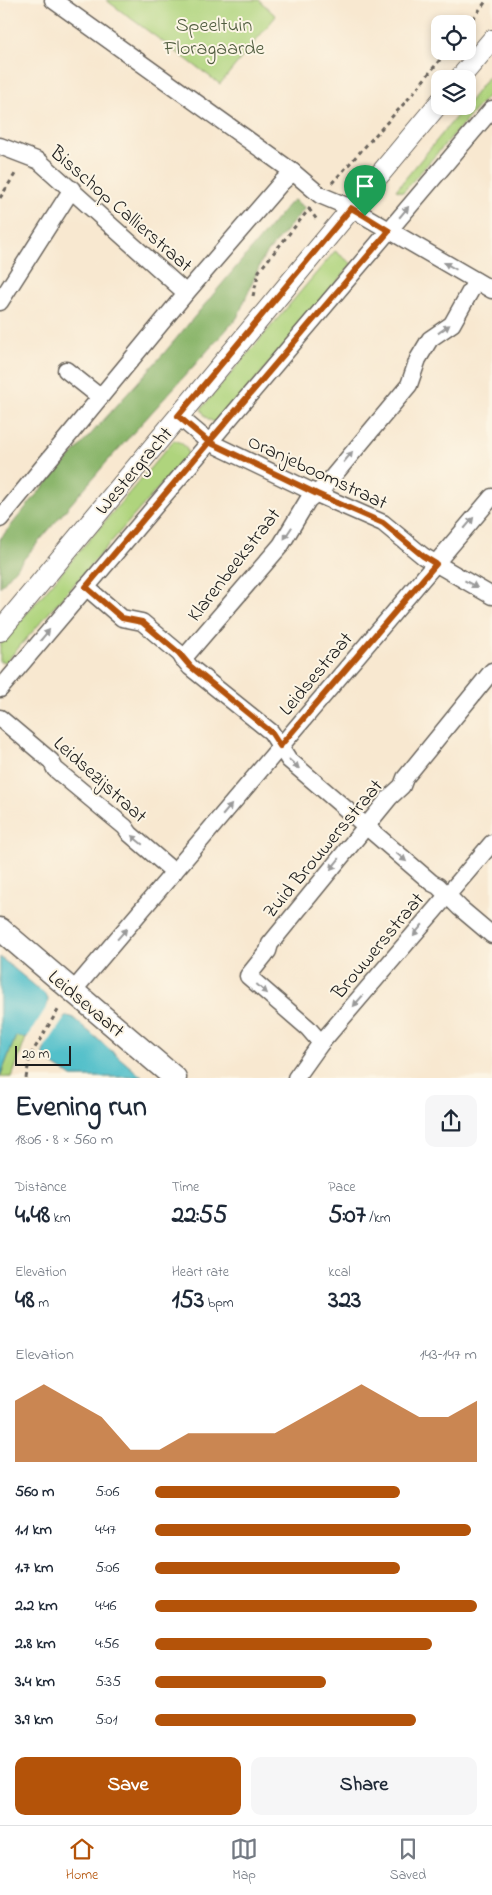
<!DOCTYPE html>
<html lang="en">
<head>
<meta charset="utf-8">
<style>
  body { margin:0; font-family:"Indie Flower",sans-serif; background:#f6f6f7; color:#1f2937; height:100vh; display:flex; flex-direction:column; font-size:19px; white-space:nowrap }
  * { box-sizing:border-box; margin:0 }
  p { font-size:16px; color:#747a83 }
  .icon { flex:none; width:28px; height:28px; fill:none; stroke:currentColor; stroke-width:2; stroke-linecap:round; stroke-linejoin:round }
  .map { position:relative; height:1078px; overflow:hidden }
  .sheet { display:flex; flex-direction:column; background:#fff; flex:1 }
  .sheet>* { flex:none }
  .buttons { position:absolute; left:431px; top:15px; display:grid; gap:10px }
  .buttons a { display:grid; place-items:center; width:45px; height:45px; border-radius:10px; background:#fff; box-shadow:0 2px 8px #0003; font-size:25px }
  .scale { position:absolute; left:15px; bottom:12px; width:56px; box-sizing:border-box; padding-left:5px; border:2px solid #1c1c1c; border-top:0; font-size:14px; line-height:18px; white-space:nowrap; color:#1c1c1c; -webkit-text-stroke:4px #fcf5e5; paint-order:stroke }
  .pin { position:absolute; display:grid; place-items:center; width:42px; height:42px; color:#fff; margin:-51px -21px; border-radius:50% 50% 50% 0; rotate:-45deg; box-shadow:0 0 5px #0007 }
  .pin .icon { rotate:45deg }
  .round { display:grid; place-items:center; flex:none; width:52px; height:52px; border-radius:10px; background:#f6f6f7 }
  .summary { display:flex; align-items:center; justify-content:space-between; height:85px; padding:0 15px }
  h1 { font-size:28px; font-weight:700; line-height:38px }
  .figures { display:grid; grid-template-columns:repeat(3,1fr); gap:8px; height:85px; padding:5px 15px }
  .figures div { display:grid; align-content:center }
  .figures b { font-size:25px; font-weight:700 }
  .figures small { font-size:14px; font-weight:400 }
  .figures p { font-size:14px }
  .chart { height:140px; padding:10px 15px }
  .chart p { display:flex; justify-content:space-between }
  .chart svg { width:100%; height:90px; margin-top:5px; fill:#b45309; opacity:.7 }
  .action { display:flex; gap:10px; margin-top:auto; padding:10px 15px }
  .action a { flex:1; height:58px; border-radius:10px; background:#b45309; color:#fff; font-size:20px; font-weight:700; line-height:58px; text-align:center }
  .action a+a { background:#f6f6f7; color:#1f2937 }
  ul { padding:0 15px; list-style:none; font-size:16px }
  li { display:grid; grid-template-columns:80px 60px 1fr; align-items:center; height:38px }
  li i { height:12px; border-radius:6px; background:#b45309 }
  .dock { display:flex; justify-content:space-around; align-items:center; height:70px; border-top:1px solid #e0e1e3; background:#fff; font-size:14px; color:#747a83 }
  .dock a { display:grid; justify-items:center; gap:2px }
  .dock .active { color:#b45309 }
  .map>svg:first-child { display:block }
  .green { fill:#afd47d; stroke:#66784c }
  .forest { fill:#8bb66c; stroke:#546944 }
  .water { fill:#52c0ca; stroke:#376e73 }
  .pier { fill:#f8e8d0 }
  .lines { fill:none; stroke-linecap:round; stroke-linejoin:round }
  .minor-casing { stroke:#69635b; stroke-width:19 }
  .tertiary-casing { stroke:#69635b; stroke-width:22 }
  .secondary-casing { stroke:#69635b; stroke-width:25 }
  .path { stroke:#69635b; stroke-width:3; stroke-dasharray:4 4; stroke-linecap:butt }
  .minor { stroke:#fff; stroke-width:16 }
  .tertiary { stroke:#fff; stroke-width:20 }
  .secondary { stroke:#fff; stroke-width:22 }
  .oneway { fill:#999 }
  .route-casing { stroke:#fff; stroke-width:10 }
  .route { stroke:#b45309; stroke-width:6 }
  .labels { text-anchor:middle; stroke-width:4; stroke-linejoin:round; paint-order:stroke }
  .park-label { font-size:20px; fill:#4f5c3e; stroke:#fcf5e5 }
  .street-label { font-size:20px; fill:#1c1c1c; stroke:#fcf5e5 }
</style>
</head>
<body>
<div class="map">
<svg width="492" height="1078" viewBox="0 0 492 1078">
  <rect width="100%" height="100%" fill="#fcf5e5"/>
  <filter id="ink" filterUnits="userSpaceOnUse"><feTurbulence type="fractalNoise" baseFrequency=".02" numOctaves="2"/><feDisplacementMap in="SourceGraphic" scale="10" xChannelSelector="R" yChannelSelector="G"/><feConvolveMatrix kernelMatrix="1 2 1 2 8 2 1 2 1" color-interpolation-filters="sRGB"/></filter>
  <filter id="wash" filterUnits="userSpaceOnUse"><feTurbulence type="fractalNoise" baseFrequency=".0096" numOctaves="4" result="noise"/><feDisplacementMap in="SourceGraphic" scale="20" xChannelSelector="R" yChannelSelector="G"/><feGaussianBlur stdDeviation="1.12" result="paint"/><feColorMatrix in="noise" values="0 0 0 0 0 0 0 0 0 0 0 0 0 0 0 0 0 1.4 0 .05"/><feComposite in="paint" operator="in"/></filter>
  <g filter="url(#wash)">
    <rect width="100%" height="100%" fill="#f8e8d0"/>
    <g class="green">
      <path d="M106 0H259L276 16 220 84Z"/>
      <path d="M492 72V91L403 192 396 190 465 106H468V103Z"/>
      <path d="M335 251 352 264 220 422C208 422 206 418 201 409Z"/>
      <path d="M174 440C182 443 187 446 188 454L6 662H0V645Z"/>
      <path d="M27 1035 12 1077H0L16 1036Z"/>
    </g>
    <path class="forest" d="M294 200 305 208 263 258 237 318 105 464 0 587V539L37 494 165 352 289 204Z"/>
    <path class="water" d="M0 957 46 995 48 999 47 1007 63 1019 67 1016 72 1017 142 1077H72L45 1059 43 1052 45 1048 28 1035 26 1038 16 1036 0 1077Z"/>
    <path class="pier" d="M48 1005 64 1019 44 1049 28 1036Z"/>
  </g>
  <g filter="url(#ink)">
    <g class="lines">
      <g class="minor-casing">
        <g id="minor">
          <path d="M53 0 293 172 320 195 351 208 492 290"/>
          <path d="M0 146 39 161 186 293"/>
          <path d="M0 302 72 189"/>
          <path d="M66 370 100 397"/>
          <path d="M178 416 209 442 317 494 383 523 423 556 492 596"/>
          <path d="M0 519 186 293 281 183 293 172"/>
          <path d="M86 587 122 618 142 622 179 653 190 667 271 732 289 760 432 883 438 886 460 908 492 935"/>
          <path d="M183 659 281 545 308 500 325 486 409 385 418 359 430 339 452 324 476 281"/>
          <path d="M0 689 492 109"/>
          <path d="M0 718 51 761 55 769 125 827 130 834 174 872"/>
          <path d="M73 991 492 497"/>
          <path d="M321 1043 308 1028 248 976 268 951 270 944 390 797 402 786 405 778 492 671"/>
          <path d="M296 1078 321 1043 492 843"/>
        </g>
      </g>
      <g class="tertiary-casing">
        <g id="tertiary">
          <path d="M459 79 492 40"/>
          <path d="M0 631 440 102"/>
        </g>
      </g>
      <g class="secondary-casing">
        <path id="secondary" d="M0 929 175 1078"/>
      </g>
      <g class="path">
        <path d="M468 25 487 0"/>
        <path d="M332 183 410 97 447 51"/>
        <path d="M0 198 17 171"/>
        <path d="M309 209 317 220"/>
        <path d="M253 296 259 271 310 208"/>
        <path d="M26 1078 30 1056 60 1007"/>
      </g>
      <use href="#minor" class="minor"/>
      <use href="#tertiary" class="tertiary"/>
      <use href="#secondary" class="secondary"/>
    </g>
    <defs><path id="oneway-solid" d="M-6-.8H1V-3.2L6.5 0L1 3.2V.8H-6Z" transform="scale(1.25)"/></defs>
    <g class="oneway">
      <use href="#oneway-solid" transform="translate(404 212) rotate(-50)"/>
      <use href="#oneway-solid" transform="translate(450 266) rotate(-150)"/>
      <use href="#oneway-solid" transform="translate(444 329) rotate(-36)"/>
      <use href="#oneway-solid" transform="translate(348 457) rotate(-50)"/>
      <use href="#oneway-solid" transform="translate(469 523) rotate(-50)"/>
      <use href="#oneway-solid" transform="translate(288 533) rotate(123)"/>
      <use href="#oneway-solid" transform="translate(471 584) rotate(29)"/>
      <use href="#oneway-solid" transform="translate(45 635) rotate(-50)"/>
      <use href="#oneway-solid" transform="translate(294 764) rotate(42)"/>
      <use href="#oneway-solid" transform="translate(227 810) rotate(-50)"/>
      <use href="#oneway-solid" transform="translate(137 840) rotate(-140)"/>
      <use href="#oneway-solid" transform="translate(401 857) rotate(40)"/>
      <use href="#oneway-solid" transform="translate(335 864) rotate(129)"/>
      <use href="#oneway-solid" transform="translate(418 930) rotate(130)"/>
      <use href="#oneway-solid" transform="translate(122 934) rotate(-49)"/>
      <use href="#oneway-solid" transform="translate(262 989) rotate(41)"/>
      <use href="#oneway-solid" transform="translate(358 1001) rotate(131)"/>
    </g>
  </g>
  <g class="lines" filter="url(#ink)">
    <g class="route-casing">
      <path id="route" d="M365 216 351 208 178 416 209 442 86 587 122 618 142 622 179 653 190 666 271 732 280 746 436 564 423 556 383 523 317 494 209 442 389 231 365 216"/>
    </g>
    <use href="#route" class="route"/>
  </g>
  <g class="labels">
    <g class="park-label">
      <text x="214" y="31">Speeltuin<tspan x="214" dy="23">Floragaarde</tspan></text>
    </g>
    <g class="street-label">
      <text transform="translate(122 208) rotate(41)" y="7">Bisschop Callierstraat</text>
      <text transform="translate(133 470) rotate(-50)" y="7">Westergracht</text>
      <text transform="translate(318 471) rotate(25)" y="7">Oranjeboomstraat</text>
      <text transform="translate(233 564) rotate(-52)" y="7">Klarenbeekstraat</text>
      <text transform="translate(315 673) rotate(-50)" y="7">Leidsestraat</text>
      <text transform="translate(101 779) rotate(42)" y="7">Leidsezijstraat</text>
      <text transform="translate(322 848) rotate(-50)" y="7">Zuid Brouwersstraat</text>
      <text transform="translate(377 945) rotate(-50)" y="7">Brouwersstraat</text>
      <text transform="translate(87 1003) rotate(40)" y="7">Leidsevaart</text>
    </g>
  </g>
</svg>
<div class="buttons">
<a><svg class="icon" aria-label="locate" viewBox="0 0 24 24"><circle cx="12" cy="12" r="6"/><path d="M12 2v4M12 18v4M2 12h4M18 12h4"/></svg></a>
<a><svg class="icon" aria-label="layers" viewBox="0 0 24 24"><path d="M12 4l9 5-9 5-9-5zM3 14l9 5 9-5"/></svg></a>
</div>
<div class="scale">20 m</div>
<div class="pin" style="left:365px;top:216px;background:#1e9e55"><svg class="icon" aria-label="arrive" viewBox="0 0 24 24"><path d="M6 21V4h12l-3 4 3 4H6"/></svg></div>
</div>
<section class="sheet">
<div class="summary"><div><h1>Evening run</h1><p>18:06 · 8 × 560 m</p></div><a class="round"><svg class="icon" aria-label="share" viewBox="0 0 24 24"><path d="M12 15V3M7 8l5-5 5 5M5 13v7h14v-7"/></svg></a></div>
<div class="figures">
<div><p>Distance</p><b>4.48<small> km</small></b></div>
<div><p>Time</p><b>22:55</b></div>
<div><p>Pace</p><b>5:07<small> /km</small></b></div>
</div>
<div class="figures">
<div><p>Elevation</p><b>48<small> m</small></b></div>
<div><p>Heart rate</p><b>153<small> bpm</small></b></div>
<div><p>kcal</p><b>323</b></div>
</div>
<div class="chart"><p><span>Elevation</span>143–147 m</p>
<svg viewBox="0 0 160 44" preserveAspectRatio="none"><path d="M0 44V14L10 6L20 14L30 22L40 38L50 38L60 30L70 30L80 30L90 30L100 22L110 14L120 6L130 14L140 22L150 22L160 14V44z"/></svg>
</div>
<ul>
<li><b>560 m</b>5:06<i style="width:76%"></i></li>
<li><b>1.1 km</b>4:47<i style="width:98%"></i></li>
<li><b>1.7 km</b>5:06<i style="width:76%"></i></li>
<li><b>2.2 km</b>4:46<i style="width:100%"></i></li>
<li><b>2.8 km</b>4:56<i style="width:86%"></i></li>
<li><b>3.4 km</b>5:35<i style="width:53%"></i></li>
<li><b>3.9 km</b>5:01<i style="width:81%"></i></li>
</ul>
<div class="action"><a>Save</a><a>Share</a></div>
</section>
<nav class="dock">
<a class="active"><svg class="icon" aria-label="home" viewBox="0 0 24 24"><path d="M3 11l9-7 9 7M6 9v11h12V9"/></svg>Home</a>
<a><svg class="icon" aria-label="map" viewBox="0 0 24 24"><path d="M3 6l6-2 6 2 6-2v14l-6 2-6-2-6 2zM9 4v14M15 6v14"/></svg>Map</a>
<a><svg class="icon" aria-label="saved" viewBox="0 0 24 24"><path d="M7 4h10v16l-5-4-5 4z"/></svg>Saved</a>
</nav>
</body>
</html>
